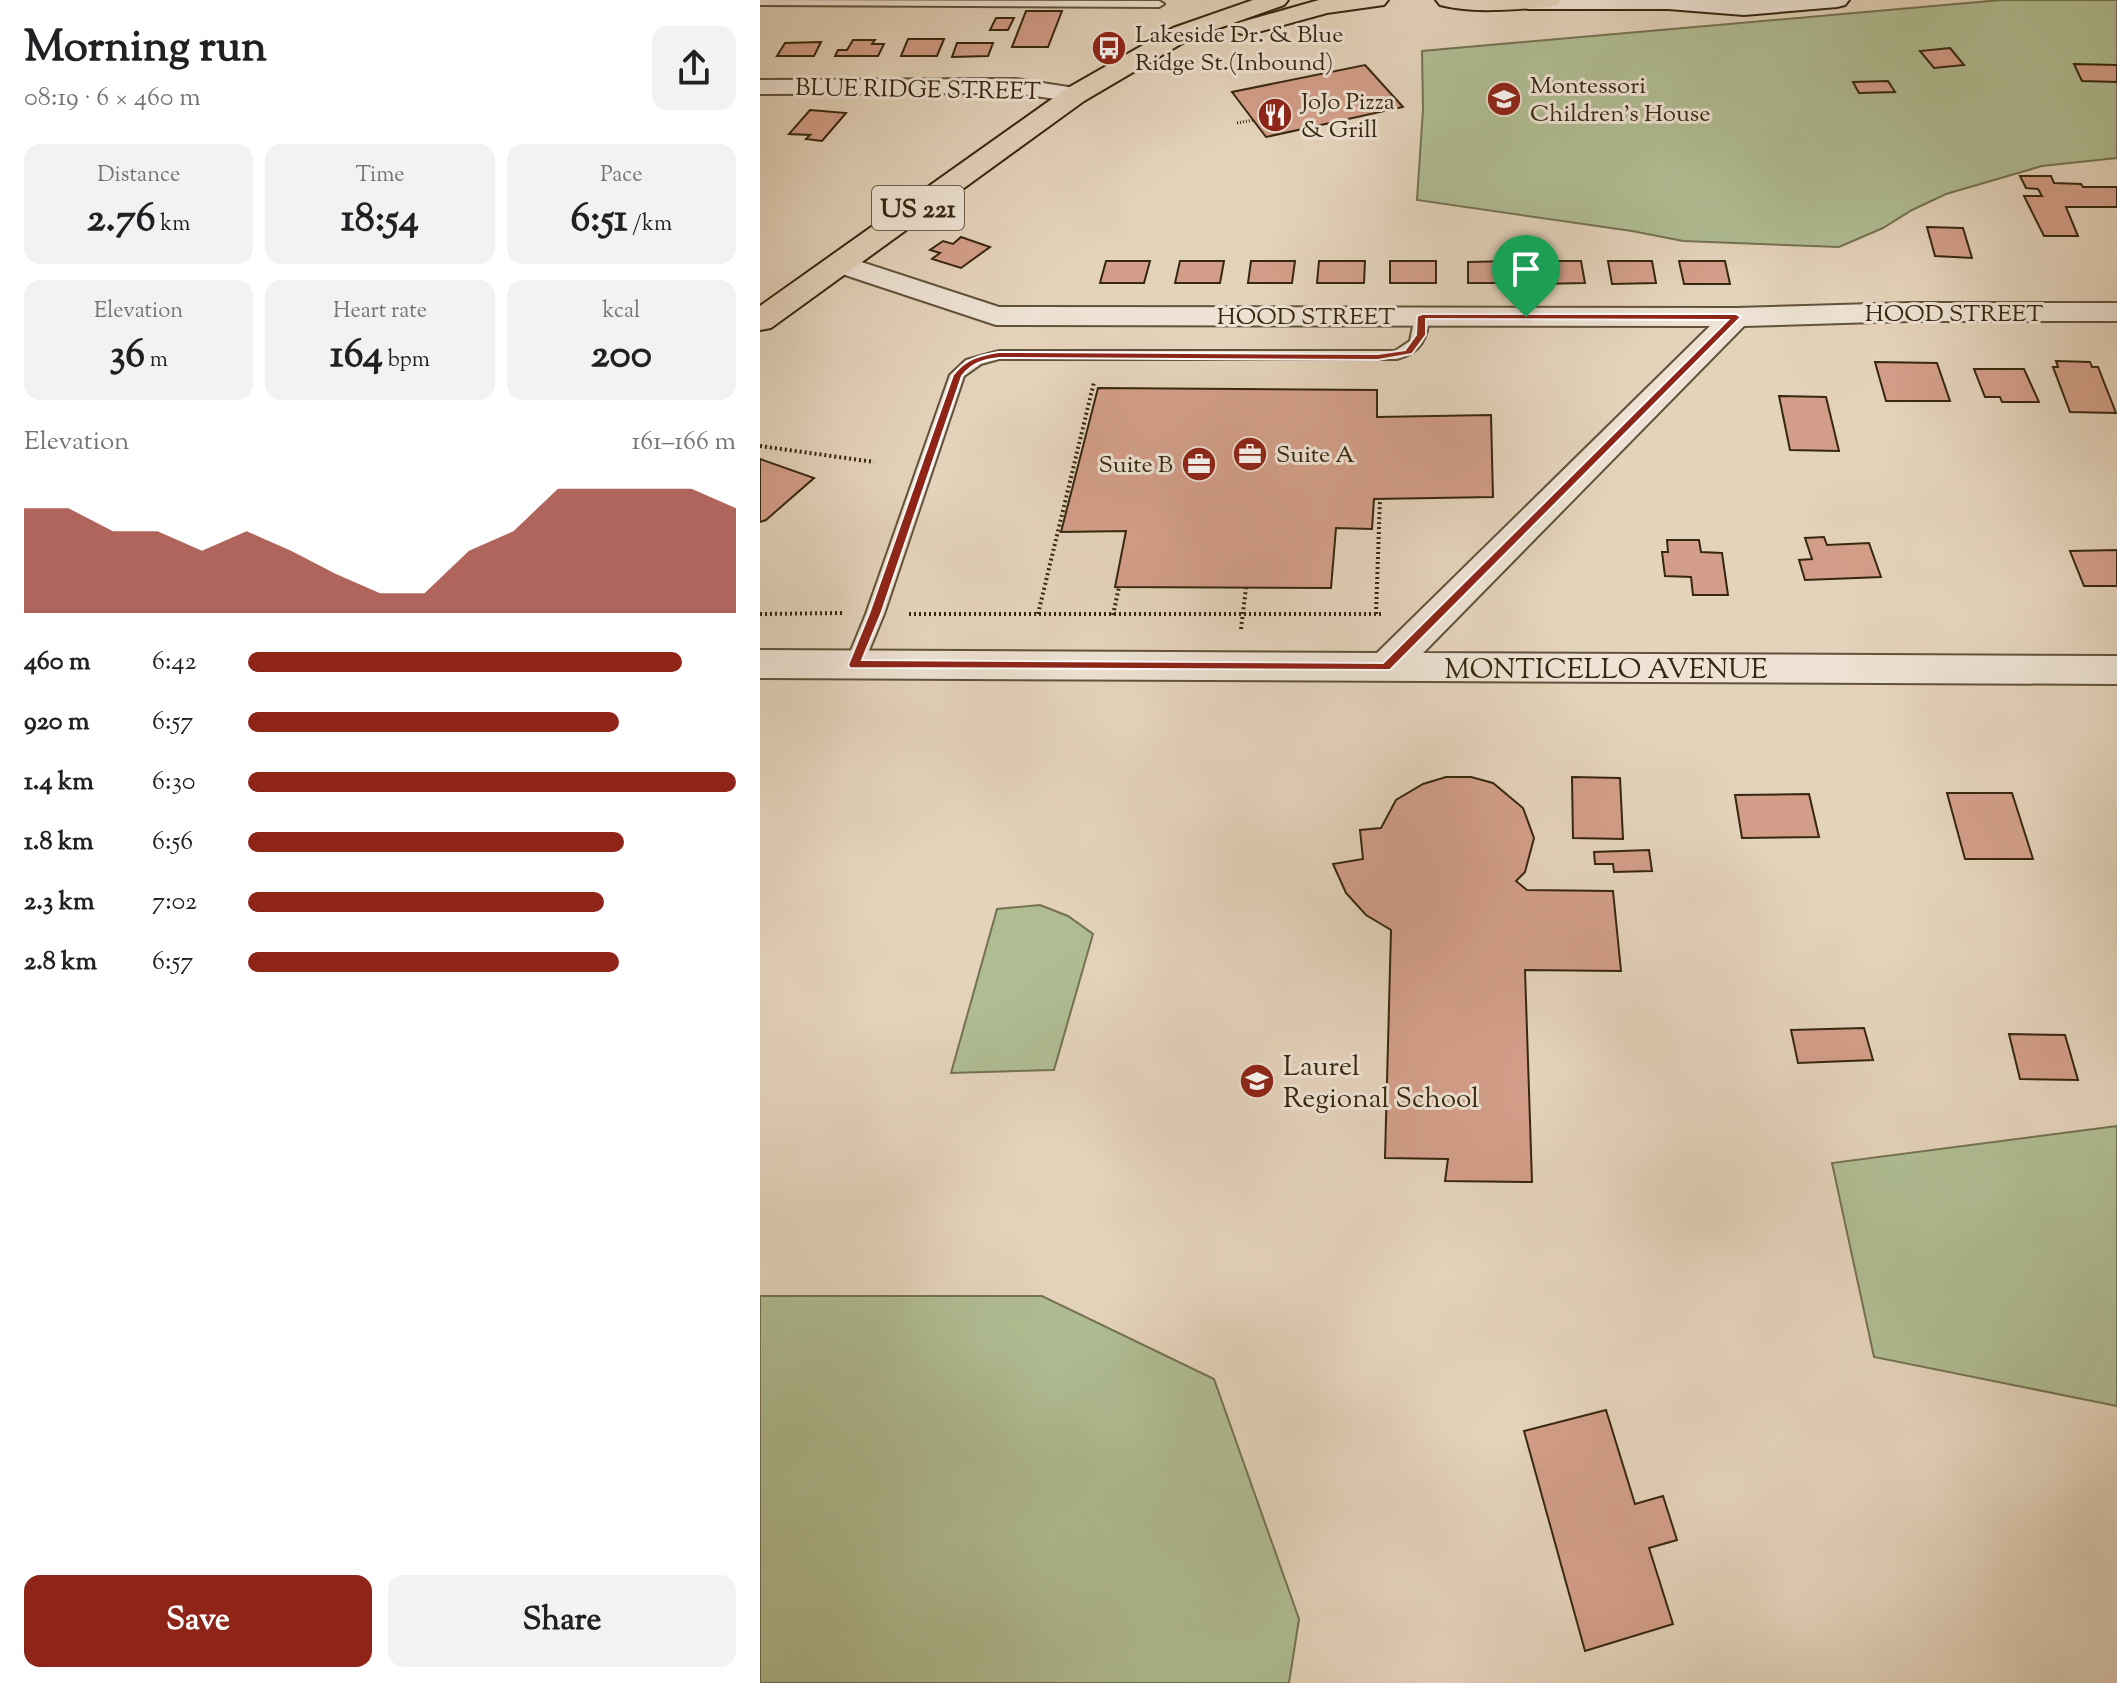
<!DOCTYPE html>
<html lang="en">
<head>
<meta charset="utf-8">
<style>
  body { margin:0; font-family:"Sorts Mill Goudy",serif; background:#f2f2f2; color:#202124; height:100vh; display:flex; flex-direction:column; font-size:30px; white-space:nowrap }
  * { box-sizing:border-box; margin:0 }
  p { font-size:26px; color:#757577 }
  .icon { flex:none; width:44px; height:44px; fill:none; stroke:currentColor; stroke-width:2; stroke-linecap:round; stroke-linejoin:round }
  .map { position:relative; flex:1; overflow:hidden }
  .drawer { display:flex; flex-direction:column; background:#fff; width:760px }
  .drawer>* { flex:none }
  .pin { position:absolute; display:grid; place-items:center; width:68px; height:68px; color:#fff; margin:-82px -34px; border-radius:50% 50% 50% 0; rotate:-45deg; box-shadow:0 0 8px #0007 }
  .pin .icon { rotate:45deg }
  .round { display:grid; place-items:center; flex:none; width:84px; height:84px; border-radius:16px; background:#f2f2f2 }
  .head { display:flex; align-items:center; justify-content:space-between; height:136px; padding:0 24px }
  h1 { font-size:44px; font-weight:700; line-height:60px }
  .metrics { display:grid; grid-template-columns:repeat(3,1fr); gap:12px; height:136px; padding:8px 24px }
  .metrics div { display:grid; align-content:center; border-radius:16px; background:#f2f2f2; text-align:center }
  .metrics b { font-size:40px; font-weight:700 }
  .metrics small { font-size:22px; font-weight:400 }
  .metrics p { font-size:22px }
  .chart { height:224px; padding:16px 24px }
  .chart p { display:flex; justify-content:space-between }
  .chart svg { width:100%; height:144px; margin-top:8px; fill:#8f2418; opacity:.7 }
  .action { display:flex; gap:16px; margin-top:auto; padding:16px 24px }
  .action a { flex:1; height:92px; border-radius:16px; background:#8f2418; color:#fff; font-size:32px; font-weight:700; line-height:92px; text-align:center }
  .action a+a { background:#f2f2f2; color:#202124 }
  ul { padding:0 24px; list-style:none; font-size:26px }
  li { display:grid; grid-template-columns:128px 96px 1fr; align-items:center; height:60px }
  li i { height:20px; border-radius:10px; background:#8f2418 }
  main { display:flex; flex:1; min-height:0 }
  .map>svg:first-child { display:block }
  .green { fill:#b0bd93; stroke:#747251; stroke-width:2 }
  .building { fill:#d39e89; stroke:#37270f; stroke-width:2 }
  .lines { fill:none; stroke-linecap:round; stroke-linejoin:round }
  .lane-casing { stroke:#62523a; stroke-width:4 }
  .street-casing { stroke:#62523a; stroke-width:4 }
  .secondary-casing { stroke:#37270f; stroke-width:4 }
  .primary-casing { stroke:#37270f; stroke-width:4 }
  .path-far1 { stroke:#37270f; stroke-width:3; stroke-dasharray:1 2; stroke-linecap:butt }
  .path { stroke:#37270f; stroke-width:4; stroke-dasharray:2 3; stroke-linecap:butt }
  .lane { fill:#ede2d3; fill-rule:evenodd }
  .street { fill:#ede2d3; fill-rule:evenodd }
  .secondary { fill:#ede2d3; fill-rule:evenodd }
  .primary { fill:#e4d3bb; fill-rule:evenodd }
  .route { fill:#8f2418; stroke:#fff; stroke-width:2; fill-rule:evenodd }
  .labels { text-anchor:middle; stroke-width:6; stroke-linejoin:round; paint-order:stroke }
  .far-poi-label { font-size:24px; fill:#37270f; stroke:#ede2d3; text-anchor:start }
  .far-street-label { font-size:24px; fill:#37270f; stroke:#ede2d3 }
  .shield { fill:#ede2d3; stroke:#6e5f4a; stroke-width:2 }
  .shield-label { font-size:26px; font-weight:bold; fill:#37270f }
  .street-label { font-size:28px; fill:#37270f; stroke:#ede2d3 }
  .poi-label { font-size:28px; fill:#37270f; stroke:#ede2d3; text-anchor:start }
</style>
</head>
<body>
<main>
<section class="drawer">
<div class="head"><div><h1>Morning run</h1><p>08:19 · 6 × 460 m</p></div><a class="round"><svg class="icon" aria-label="share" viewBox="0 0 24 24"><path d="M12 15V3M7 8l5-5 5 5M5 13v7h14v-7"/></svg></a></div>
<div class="metrics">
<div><p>Distance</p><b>2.76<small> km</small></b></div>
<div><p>Time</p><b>18:54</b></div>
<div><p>Pace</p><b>6:51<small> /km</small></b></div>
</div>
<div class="metrics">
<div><p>Elevation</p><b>36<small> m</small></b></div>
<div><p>Heart rate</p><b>164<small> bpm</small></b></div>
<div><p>kcal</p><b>200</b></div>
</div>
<div class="chart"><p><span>Elevation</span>161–166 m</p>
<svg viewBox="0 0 160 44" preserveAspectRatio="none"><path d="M0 44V12L10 12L20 19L30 19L40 25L50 19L60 25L70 32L80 38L90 38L100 25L110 19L120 6L130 6L140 6L150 6L160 12V44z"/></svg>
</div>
<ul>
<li><b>460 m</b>6:42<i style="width:89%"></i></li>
<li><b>920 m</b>6:57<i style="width:76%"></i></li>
<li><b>1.4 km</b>6:30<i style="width:100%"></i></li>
<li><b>1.8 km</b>6:56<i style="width:77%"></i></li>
<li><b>2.3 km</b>7:02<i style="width:73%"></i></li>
<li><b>2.8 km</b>6:57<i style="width:76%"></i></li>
</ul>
<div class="action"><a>Save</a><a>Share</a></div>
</section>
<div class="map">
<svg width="1357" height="1683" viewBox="0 0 1357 1683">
  <rect width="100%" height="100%" fill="#e4d3bb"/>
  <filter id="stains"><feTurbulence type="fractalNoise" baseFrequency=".0025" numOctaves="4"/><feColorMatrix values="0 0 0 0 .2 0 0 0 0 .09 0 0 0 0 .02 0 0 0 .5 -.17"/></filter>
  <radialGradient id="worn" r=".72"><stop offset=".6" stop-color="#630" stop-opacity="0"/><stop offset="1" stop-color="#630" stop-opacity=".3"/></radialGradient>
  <g class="green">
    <path d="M1241 0H1357V158L1282 166 1186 194 1152 210 1123 228 1079 247 923 241 872 231 657 200 663 109 662 51Z"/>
    <path d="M280 905 308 916 333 934 294 1070 191 1073 237 909Z"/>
    <path d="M1357 1126V1406L1114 1357 1072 1163Z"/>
    <path d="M0 1296H282L454 1379 539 1619 529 1683H0Z"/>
  </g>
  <g class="building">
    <path d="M266 11H302L288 47H252Z"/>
    <path d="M236 18H254L248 30H230Z"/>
    <path d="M148 39H184L177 56H141Z"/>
    <path d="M93 40H115L112 44H124L118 56H75L78 50H87Z"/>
    <path d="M61 42 54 56H17L25 43Z"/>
    <path d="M197 43H233L228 56 192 57Z"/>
    <path d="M1190 48 1204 65 1174 68 1160 51Z"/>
    <path d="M1314 64 1357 65V82L1322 81Z"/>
    <path d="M605 65 643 107 506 137 472 92Z"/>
    <path d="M1128 81 1135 92 1099 93 1093 82Z"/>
    <path d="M50 110 86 113 62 141 46 139 50 135 29 134Z"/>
    <path d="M1260 176H1291L1294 183 1321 184 1323 187H1357V207H1306L1318 236H1284L1264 196H1282L1278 189 1266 188Z"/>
    <path d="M1167 227 1203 228 1212 258 1175 256Z"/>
    <path d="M201 237 230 247 201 268 172 259 180 253 170 250 183 241 193 244Z"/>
    <path d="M346 261H390L384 283H340Z"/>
    <path d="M420 261H464L460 283H415Z"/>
    <path d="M491 261H535L532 283H488Z"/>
    <path d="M559 261H605L604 283H557Z"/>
    <rect x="630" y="261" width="46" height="22"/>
    <path d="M752 261 754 283H708V262Z"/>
    <path d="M777 261H821L825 283 779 284Z"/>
    <path d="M848 261H892L896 283 852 284Z"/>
    <path d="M919 261H965L970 284H924Z"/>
    <path d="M1296 361 1330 362 1332 367H1338L1356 413 1310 412 1293 367H1298Z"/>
    <path d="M1115 362 1177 363 1190 401H1126Z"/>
    <path d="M1214 369H1264L1279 402H1242L1240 397H1225Z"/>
    <path d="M338 388 617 390V417L731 415 733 497 614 499 612 529 576 528 571 588 355 587 366 531 301 532Z"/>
    <path d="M1019 396 1066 397 1079 451 1030 450Z"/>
    <path d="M0 459 54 478 6 520 0 522Z"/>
    <path d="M1064 537 1067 545 1109 543 1121 577 1045 580 1039 560 1052 559 1045 538Z"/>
    <path d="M907 540H939L941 552 962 553 968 595H933L931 577 905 576 902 552H908Z"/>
    <path d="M1357 550V586H1324L1310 551Z"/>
    <path d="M686 777H711L733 783 763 808 774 838 765 872 756 881 767 890 853 891 861 971 765 970 772 1182 685 1181 688 1159 625 1158 631 930 606 915 586 893 573 864 603 859 600 830 621 828 636 800 663 784Z"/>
    <path d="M812 777 860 778 863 839 813 838Z"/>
    <path d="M1187 793H1252L1273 859H1205Z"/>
    <path d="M1049 794 1059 837 982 838 975 795Z"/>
    <path d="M889 850 892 871 854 872 853 864H835L834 852Z"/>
    <path d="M1104 1028 1113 1060 1038 1063 1031 1030Z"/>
    <path d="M1249 1034 1305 1035 1318 1080 1260 1079Z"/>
    <path d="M846 1410 875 1504 903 1496 917 1540 889 1548 913 1624 825 1651 764 1431Z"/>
  </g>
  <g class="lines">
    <g class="lane-casing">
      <g id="lane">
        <path d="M0 0 399 1 404 4 399 7 0 5Z"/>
        <path d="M662 312 669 316C668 339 660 353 637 359H239L221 364 204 376 124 614 103 665 94 672 88 670 85 665 106 614 190 375 206 360 239 351H635L650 341 655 316Z"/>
      </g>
    </g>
    <g class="street-casing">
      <g id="street">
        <path d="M256 79 315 88 324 90 327 95 324 100 315 102 256 93 0 94V80Z"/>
        <path d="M80 255 239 307 976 308 1149 303H1357V321H1149L984 326 663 653 1357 656V684L0 678V650L617 653 950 326 236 325 70 270 66 264 70 258Z"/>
      </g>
    </g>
    <g class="secondary-casing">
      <path id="secondary" d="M758 0H1089L1085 5 1077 7 984 15 908 9H769L761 7Z"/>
    </g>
    <g class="primary-casing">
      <g id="primary">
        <path d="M493 0H528L524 5 431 38 324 101 11 328 0 330V306L306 89 413 28Z"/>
        <path d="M559 0H628L624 5 567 13 487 35 478 33 475 28 478 23Z"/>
        <path d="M676 0H801L797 5 789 7C753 9 715 14 680 5Z"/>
      </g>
    </g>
    <path class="path-far1" d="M477 123 493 120"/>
    <g class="path">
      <path d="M0 446 114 462"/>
      <path d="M0 614 82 613"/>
      <path d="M149 614H623"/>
      <path d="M278 614 334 382"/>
      <path d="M616 614 620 499"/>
      <path d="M353 615 359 587"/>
      <path d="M481 629 486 588"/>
    </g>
    <use href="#lane" class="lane"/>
    <use href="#street" class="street"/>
    <use href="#secondary" class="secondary"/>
    <use href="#primary" class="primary"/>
  </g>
  <path class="route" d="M662 314H976L981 317 630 670 90 668 88 665 109 614 193 375C205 359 219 355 239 352L618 354 645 350 656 335 657 316ZM666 319 968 320 623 663 102 660 121 614 202 376C212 363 223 360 239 358L618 360 652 354 666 335Z"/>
  <defs>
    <g id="bus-disc" transform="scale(1.8)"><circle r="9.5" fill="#8f2418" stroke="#ede2d3"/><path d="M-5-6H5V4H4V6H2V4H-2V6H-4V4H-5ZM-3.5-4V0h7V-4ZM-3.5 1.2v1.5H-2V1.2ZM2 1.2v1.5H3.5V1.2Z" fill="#fff"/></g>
    <g id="school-disc" transform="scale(1.8)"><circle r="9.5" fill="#8f2418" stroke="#ede2d3"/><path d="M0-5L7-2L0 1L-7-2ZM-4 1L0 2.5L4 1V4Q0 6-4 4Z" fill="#fff"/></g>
    <g id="restaurant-disc" transform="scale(1.8)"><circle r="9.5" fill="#8f2418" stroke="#ede2d3"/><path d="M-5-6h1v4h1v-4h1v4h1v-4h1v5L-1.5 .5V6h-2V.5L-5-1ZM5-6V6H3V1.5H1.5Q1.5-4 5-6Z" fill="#fff"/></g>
    <g id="office-disc" transform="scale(1.8)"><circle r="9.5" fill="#8f2418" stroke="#ede2d3"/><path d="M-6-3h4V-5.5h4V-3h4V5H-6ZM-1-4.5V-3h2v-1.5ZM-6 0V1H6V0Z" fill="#fff"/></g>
  </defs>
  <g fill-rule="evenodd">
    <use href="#bus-disc" x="349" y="48"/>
    <use href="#school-disc" x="744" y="99"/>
    <use href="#restaurant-disc" x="515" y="115"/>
    <use href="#office-disc" x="490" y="454"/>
    <use href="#office-disc" x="439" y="464"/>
    <use href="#school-disc" x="497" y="1081"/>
  </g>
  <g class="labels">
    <g class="far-poi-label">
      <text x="375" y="42">Lakeside Dr. &amp; Blue<tspan x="375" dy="28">Ridge St.(Inbound)</tspan></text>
      <text x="770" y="93">Montessori<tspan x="770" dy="28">Children's House</tspan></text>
      <text x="541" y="109">JoJo Pizza<tspan x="541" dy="28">&amp; Grill</tspan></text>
      <text x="516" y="462">Suite A</text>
      <text x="413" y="472" text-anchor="end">Suite B</text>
    </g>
    <g class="far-street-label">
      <text transform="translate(158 89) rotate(1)" y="8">BLUE RIDGE STREET</text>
      <text x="1194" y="321">HOOD STREET</text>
      <text x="546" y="324">HOOD STREET</text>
    </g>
    <rect class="shield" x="112" y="186" width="92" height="44" rx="6"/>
    <g class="shield-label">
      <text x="158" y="217">US 221</text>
    </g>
    <g class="street-label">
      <text x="846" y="678">MONTICELLO AVENUE</text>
    </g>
    <g class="poi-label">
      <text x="523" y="1075">Laurel<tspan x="523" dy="32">Regional School</tspan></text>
    </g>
  </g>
  <rect width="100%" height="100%" filter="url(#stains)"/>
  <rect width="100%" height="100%" fill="url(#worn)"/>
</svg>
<div class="pin" style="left:766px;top:317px;background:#1e9e55"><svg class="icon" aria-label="arrive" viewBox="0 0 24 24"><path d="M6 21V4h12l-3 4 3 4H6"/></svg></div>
</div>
</main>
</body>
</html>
